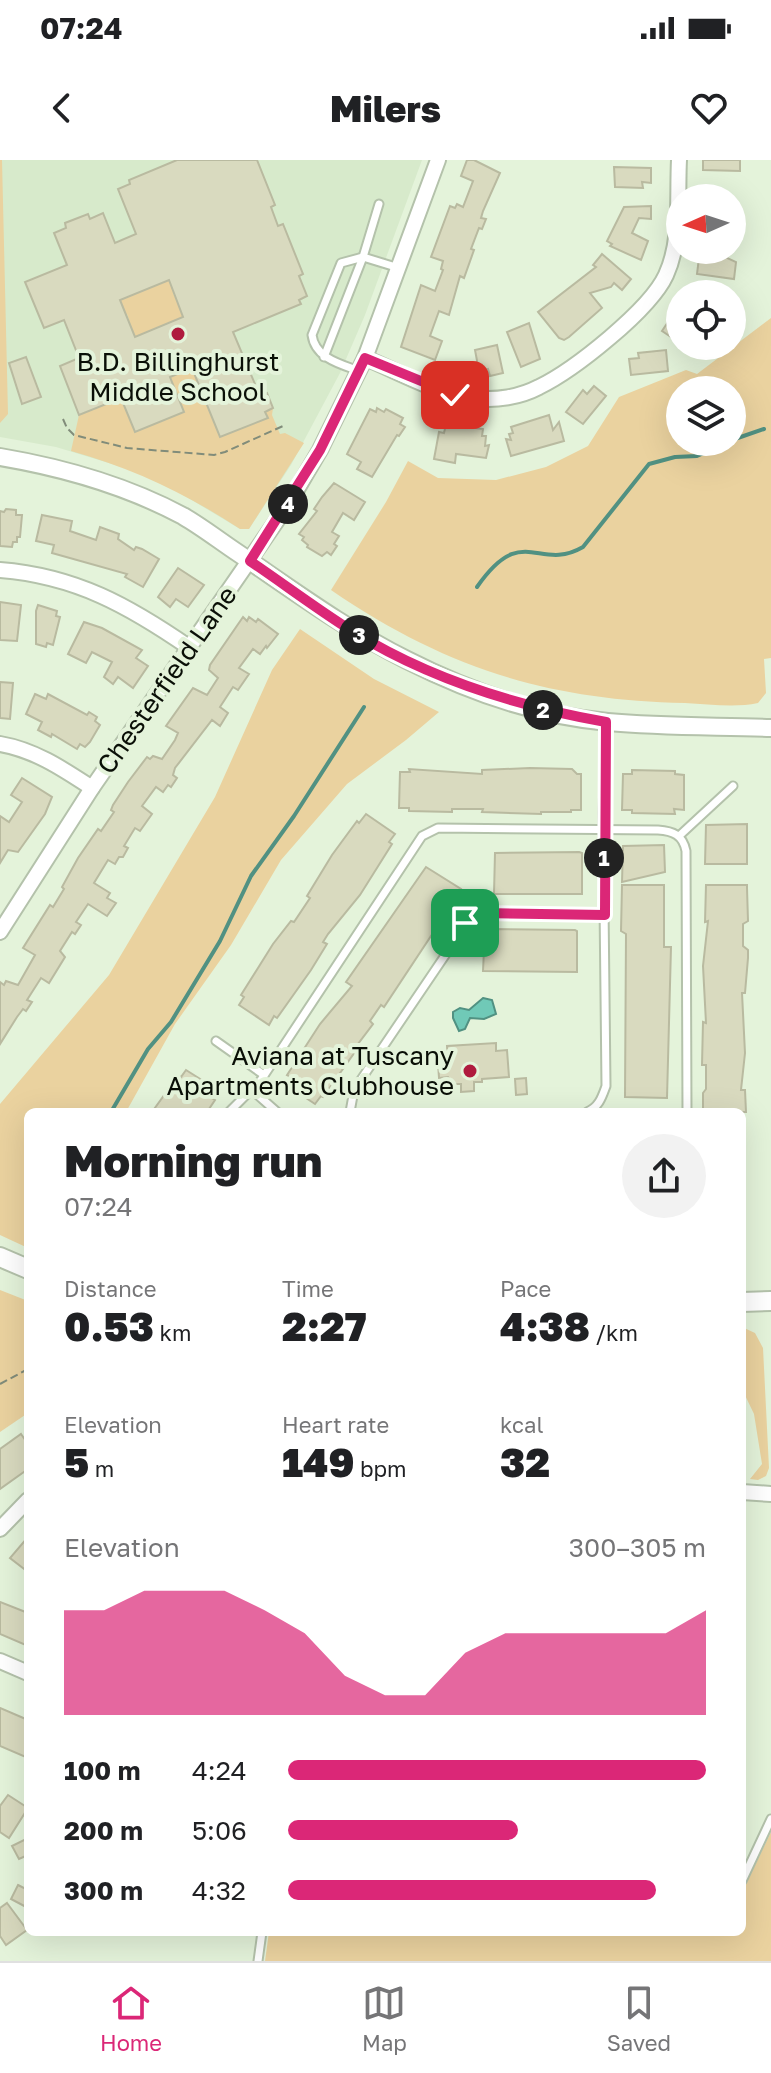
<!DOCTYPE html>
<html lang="en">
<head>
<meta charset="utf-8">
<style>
  body { margin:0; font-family:"Golos Text",sans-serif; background:#f2f2f2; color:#202124; height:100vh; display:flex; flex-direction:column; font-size:30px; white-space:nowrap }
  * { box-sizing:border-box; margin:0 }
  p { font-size:26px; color:#757577 }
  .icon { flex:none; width:44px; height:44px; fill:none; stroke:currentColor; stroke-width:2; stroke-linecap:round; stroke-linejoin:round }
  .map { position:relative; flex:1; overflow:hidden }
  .sheet { position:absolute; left:24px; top:948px; width:722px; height:828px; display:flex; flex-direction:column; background:#fff; border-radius:12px; box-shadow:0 8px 32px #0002 }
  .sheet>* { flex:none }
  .needle { width:52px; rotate:267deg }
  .fabs { position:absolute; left:666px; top:24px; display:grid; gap:16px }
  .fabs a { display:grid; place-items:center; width:80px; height:80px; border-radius:50%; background:#fff; box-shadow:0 8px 32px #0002; font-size:40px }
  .pin { position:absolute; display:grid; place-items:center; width:68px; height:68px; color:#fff; margin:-34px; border-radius:16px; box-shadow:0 4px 12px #0006 }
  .km { position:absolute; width:40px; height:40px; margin:-20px; border-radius:50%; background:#222; color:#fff; font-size:22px; line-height:40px; text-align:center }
  .round { display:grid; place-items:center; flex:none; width:84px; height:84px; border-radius:42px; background:#f2f2f2 }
  .head { display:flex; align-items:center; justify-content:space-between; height:136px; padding:0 40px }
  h1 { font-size:44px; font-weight:800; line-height:60px }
  .figures { display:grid; grid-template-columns:repeat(3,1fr); gap:12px; height:136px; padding:8px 40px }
  .figures div { display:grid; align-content:center }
  .figures b { font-size:40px; font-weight:800 }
  .figures small { font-size:22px; font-weight:400 }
  .figures p { font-size:22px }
  .chart { height:224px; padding:16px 40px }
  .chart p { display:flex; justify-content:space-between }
  .chart svg { width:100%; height:144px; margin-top:8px; fill:#db2777; opacity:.7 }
  ul { padding:0 40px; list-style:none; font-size:26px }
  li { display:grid; grid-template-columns:128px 96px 1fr; align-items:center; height:60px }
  li i { height:20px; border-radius:10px; background:#db2777 }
  .status { display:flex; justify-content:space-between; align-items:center; height:56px; padding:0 40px; background:#fff; direction:ltr }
  .status svg { height:22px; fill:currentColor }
  header { display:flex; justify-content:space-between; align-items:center; height:104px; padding:0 40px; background:#fff; font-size:36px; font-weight:800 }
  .tab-bar { display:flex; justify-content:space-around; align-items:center; height:112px; border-top:2px solid #e0e0e0; background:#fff; font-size:22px; color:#757577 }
  .tab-bar a { display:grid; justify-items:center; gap:4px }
  .tab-bar .on { color:#db2777 }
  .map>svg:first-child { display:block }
  .built { fill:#d7eacb }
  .green { fill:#ead29f; fill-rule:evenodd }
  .water { fill:#70c9b7; stroke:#519182; stroke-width:2 }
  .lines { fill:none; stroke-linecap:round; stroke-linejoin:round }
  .stream { stroke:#519182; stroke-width:4 }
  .building { fill:#d9dabf; stroke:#b9baa0; stroke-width:2; fill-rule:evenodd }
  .service-casing { stroke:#b4c2ab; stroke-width:11 }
  .minor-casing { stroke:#b4c2ab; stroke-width:18 }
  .tertiary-casing { stroke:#b4c2ab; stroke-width:20 }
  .secondary-casing { stroke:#b4c2ab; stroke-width:22 }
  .path { stroke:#818c7a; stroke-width:2; stroke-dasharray:8 4; stroke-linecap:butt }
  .service { stroke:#fff; stroke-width:7 }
  .minor { stroke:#fff; stroke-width:14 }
  .tertiary { stroke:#fff; stroke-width:16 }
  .secondary { stroke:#fff; stroke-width:18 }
  .route-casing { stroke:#fff; stroke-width:16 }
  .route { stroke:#db2777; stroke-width:10 }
  .poi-dot { fill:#af1b3e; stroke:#e4f3da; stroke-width:3 }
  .labels { text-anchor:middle; stroke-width:8; stroke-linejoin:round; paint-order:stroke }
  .poi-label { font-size:26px; fill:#0a0f07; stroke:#e4f3da }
  .street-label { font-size:26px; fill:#0a0f07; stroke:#e4f3da }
</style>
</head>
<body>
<div class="status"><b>07:24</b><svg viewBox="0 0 49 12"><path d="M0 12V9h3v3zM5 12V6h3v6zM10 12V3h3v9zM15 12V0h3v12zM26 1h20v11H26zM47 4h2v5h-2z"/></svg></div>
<header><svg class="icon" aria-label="back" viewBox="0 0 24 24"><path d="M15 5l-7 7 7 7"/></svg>Milers<svg class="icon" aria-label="heart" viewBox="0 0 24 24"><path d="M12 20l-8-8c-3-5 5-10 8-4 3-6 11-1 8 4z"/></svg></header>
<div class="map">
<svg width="771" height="1801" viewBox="0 0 771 1801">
  <rect width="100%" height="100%" fill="#e4f3da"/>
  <path class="built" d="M0 0H422L365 155 340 213 291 305 249 369H240L175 330 135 311 56 287 0 277Z"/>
  <g class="green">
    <path d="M0 0H2L8 254 0 263Z"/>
    <path d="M175 117 180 130 173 133 178 144 185 141 190 154 128 180 122 167 130 163 127 154 118 156 113 143Z"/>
    <path d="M771 158V498L764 499 766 533 758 543C735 548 708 544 685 543 547 540 445 508 331 430L386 342 408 301 438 318 496 320 546 307 588 286 619 237 686 210 697 214ZM732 230V282H680V230Z"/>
    <path d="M192 208 267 257 265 252 273 248 272 255 280 274 285 273 304 283 249 369H240C187 334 132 308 71 291L79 255 121 238 135 272 184 252 170 217Z"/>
    <path d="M300 469 374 519 439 552 406 580 347 624 281 700 231 785 175 864 126 952H28V1088L0 1075V944L109 815 215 637 272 510Z"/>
    <path d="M0 1130 28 1141V1253L0 1272Z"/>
    <path d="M742 1167 755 1173 763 1188 769 1308 766 1316 758 1320 750 1319 762 1304 754 1254 742 1229Z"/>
    <path d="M771 1672V1801H265L269 1772H742V1732Z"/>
  </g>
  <path class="water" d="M483 838 492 840 496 854 484 859 470 858 465 869 459 871 453 858V852L460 848 469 850Z"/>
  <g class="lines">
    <g class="stream">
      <path d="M732 280 764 269"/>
      <path d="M477 427C523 361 538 413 583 387L649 304 675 297 697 296 728 282"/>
      <path d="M111 952 148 889 171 862 220 781 251 716 294 656 364 547"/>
    </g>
  </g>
  <g class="building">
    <path d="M177 0H257L275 45 271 47 278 66 283 64 303 114 299 116 307 136 299 140 301 144 233 172 260 236 267 233 273 248 265 252 268 258 220 277 192 208 170 217 184 252 135 272 121 238 79 255 60 206 79 198 64 160 44 168 25 122 67 105 54 73 66 68 65 63 88 54 90 59 103 53 115 83 136 74 118 29 130 24 129 20ZM169 120 183 157 135 177 120 140Z"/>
    <path d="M467 0H474L500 13 483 51 481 58 486 59 482 69 479 68 471 89 474 90 464 118 460 116 449 155 439 151 430 176 442 181 435 200 401 187 421 125 435 131 443 110 441 109 443 101 431 97 450 46 455 48 457 44 463 47 473 21 461 16Z"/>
    <path d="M703 0H740V11L703 10Z"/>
    <path d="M614 7 651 8V23L642 22 643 28 615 27Z"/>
    <path d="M651 46V59L639 58 632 73 648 81 641 100 610 86 612 84 607 81 624 47Z"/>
    <path d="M700 90H728L727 98 736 102 734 119 697 114Z"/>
    <path d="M602 94 631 119 622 130 614 123 611 127 590 133 602 148 569 177 564 180 559 178 538 152 596 107 593 105Z"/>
    <path d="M670 159 680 164V183L662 171Z"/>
    <path d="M529 163 540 199 521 207 507 172Z"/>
    <path d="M497 185 503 213 490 216 488 209 483 210 482 205 478 206 475 190Z"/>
    <path d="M666 190 668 211 631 215 629 199 639 198 638 193Z"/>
    <path d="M26 197 41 237 22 244 9 203Z"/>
    <path d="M594 226 606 236 583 264 566 252 583 230 587 234Z"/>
    <path d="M377 248 384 252 386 249 403 258 400 264 405 267 399 276 397 275 372 317 357 309 361 302 347 294 370 249 376 252Z"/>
    <path d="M549 255 553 270 559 262 564 281 511 296 506 279 511 280 509 274 513 273 511 267Z"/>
    <path d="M446 264 483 269 482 276H486L485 286 489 285 486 298 456 294 455 303 434 299 439 272 444 273Z"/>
    <path d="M334 323 365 342 354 360 343 353 332 372 339 376 334 384 337 386 331 395 327 392 322 396 307 387 308 385 302 380 304 377 299 374 317 351 314 349 322 337Z"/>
    <path d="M6 349 16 350V355H22L20 377H17V382H13L12 387 0 386V351L4 352Z"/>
    <path d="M42 355 72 361 70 371 96 380 100 367 119 374 118 379 134 390 136 387 142 389 159 399 143 427 125 417 127 414 52 393 54 385 36 381Z"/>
    <path d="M178 408 204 425 188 447 176 439 170 447 158 437Z"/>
    <path d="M0 442 21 445 17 481 0 480Z"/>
    <path d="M38 445 57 451 56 456 60 457 53 485 47 483 46 487 36 484V451Z"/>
    <path d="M243 457 247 461 249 457 256 462 258 459 278 474 267 488 266 486 260 494 253 489 239 508 249 514 238 530 233 527 220 547 228 553 220 566 212 560 175 608 173 615 177 618 171 627 168 625 163 632 156 627 142 646 152 654 140 671 135 668 124 686 128 688 123 697H119L115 704 108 700 94 723 110 733 107 738 116 743 107 756 88 744 76 762 81 765 75 774 72 772 60 791 65 797 49 823 41 818 27 840 32 842 26 851 23 849 17 857 0 884V822L4 825 6 821 18 825 35 795 23 788 50 745 53 747 64 729 62 727 78 698 98 669 101 671 114 652 111 650 113 645 128 622 147 597 150 599 153 596 162 599 175 580 178 573 166 566 193 528 207 535 218 518 209 510 210 505Z"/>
    <path d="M84 462 102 468 142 490 136 498 148 506 133 528 118 517 113 524 104 517 112 502 92 492 86 503 68 494Z"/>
    <path d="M0 522 13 523 10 559 0 558Z"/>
    <path d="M35 534 46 539 48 534 87 555 89 552 97 557 95 561 100 565 90 582 85 587 80 584 77 589 52 574 51 577 38 570 42 562 26 554Z"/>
    <path d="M530 608 572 609 577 614H581V650H571V652H541V654L482 652 483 649H452V652L409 651V648H399L400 612H410L409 609 482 614V610Z"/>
    <path d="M632 610 675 611V614L684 615V650L674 649 675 654 632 653V650H622L623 614H632Z"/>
    <path d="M22 618 52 637 45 654 18 692 8 690 0 703V656L9 662 22 642 11 635Z"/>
    <path d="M366 654 395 674 389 682 392 684 360 735 328 774 323 782 327 784 311 810 277 858 274 856 269 865 239 845 244 837 241 835 273 784 291 761 294 762 310 738 307 736 332 695 357 661 359 663Z"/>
    <path d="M747 664V704H705L706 665Z"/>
    <path d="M664 685 665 712 622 722 623 686Z"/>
    <path d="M579 692 582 693V734H494L495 693Z"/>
    <path d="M426 707 461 729 460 732 384 847 381 845 370 861 373 864 355 888 357 889 323 937 321 936 315 944 285 924 291 917 287 915 320 864 352 826 346 822Z"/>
    <path d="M622 725H664V787H671L667 938 625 937 626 774 621 771Z"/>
    <path d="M706 725H747V728L748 761 743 764V786L748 790V798L745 833H742L745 893 741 930H745L746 952H703V933L706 929V905H702L703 862 706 863 703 806 708 761 705 762Z"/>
    <path d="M485 769 575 770 577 771V812L483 811Z"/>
    <path d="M496 883V891L507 890 509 917 482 919V922H474V931L461 932V924H453L448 917 439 918 438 903H448L447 886Z"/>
    <path d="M186 910 216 929 210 937 215 940 207 952H152L178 916 181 917Z"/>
    <path d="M526 918 527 934 516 935 515 919Z"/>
    <path d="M21 1274 28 1284V1309L0 1329V1289Z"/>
    <path d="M28 1377V1412L10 1398Z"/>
    <path d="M0 1442 28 1453V1486L0 1474Z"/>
    <path d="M0 1548 28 1560V1598L0 1586Z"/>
    <path d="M8 1635 28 1648 9 1678 0 1672V1646Z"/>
    <path d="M28 1678V1695L19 1699 12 1686Z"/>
    <path d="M18 1725 28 1730V1748L11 1739Z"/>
    <path d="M7 1743 27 1770 6 1785 0 1776V1748Z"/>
  </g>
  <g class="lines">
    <g class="service-casing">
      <g id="service">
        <path d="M324 197 363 97 379 44"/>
        <path d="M359 211C340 204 315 198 312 175L341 103 363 97 399 108"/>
        <path d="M679 676 733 626"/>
        <path d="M216 881 264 915"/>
        <path d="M252 930 277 952"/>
        <path d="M229 952 261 920 422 676 438 668 658 670C673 671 683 675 686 691L687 952"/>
        <path d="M350 952 354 930 471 757 483 753 605 755"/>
        <path d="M587 952C599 947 602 937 606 926L603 653 606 562"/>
        <path d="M742 1721 771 1659"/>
        <path d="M258 1801 262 1772"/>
      </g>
    </g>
    <g class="minor-casing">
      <g id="minor">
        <path d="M365 198C400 212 436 234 474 238 496 241 520 237 539 227 574 210 650 150 666 115 682 80 677 38 679 0"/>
        <path d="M0 410C76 416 129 446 190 488"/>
        <path d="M0 584C35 590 63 609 92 628"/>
        <path d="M0 772 92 628 289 343 320 290 365 198 438 0"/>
        <path d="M742 1332 771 1334"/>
        <path d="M0 1369 28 1340"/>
        <path d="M0 1501 28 1513"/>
      </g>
    </g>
    <g class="tertiary-casing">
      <path id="tertiary" d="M0 297C65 308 125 325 183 356 202 367 220 381 238 393 294 431 347 470 407 500 468 531 539 556 608 562 662 567 717 566 771 568"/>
    </g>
    <g class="secondary-casing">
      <g id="secondary">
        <path d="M0 1097 28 1109"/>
        <path d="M742 1142 771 1141"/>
      </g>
    </g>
    <g class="path">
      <path d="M63 259 67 268 74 275 127 288 214 295 225 292 283 266"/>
      <path d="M0 1224 28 1209"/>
    </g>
    <use href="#service" class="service"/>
    <use href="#minor" class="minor"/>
    <use href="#tertiary" class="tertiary"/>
    <use href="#secondary" class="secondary"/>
  </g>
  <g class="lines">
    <g class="route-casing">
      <path id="route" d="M455 235 365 198 320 290 250 401C284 424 317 449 352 471 429 519 516 546 606 562L605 755 483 753 471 757 465 763"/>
    </g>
    <use href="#route" class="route"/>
  </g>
  <g class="poi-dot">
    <circle cx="178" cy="174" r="8"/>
    <circle cx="470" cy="911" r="8"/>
  </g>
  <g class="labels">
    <g class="poi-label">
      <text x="178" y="211">B.D. Billinghurst<tspan x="178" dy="30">Middle School</tspan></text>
      <text x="454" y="905" text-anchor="end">Aviana at Tuscany<tspan x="454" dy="30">Apartments Clubhouse</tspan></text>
    </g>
    <g class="street-label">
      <text transform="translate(167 520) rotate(-55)" y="9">Chesterfield Lane</text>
    </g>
  </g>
</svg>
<div class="fabs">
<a><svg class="needle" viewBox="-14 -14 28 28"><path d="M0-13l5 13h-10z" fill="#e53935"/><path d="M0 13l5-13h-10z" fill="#757577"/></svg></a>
<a><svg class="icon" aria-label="locate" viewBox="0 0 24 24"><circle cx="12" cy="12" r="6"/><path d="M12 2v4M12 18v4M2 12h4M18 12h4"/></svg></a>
<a><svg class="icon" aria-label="layers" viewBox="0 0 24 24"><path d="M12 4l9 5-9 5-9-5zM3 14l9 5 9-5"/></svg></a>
</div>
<div class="pin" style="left:465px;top:763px;background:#1e9e55"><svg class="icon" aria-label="arrive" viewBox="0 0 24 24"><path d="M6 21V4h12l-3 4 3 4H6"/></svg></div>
<div class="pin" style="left:455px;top:235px;background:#d93025"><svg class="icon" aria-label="check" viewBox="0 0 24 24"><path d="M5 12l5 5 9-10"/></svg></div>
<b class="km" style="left:604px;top:698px">1</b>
<b class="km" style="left:543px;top:550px">2</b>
<b class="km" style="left:359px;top:475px">3</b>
<b class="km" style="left:288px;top:344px">4</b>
<section class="sheet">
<div class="head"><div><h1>Morning run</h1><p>07:24</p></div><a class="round"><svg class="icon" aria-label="share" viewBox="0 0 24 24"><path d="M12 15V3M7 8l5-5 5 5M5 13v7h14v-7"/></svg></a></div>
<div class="figures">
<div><p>Distance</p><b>0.53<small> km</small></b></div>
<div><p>Time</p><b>2:27</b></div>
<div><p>Pace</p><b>4:38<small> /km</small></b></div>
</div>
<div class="figures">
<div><p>Elevation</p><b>5<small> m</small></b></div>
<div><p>Heart rate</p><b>149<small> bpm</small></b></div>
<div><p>kcal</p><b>32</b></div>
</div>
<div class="chart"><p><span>Elevation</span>300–305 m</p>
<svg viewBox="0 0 160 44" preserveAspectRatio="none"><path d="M0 44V12L10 12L20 6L30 6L40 6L50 12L60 19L70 32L80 38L90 38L100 25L110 19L120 19L130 19L140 19L150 19L160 12V44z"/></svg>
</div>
<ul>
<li><b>100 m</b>4:24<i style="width:100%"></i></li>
<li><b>200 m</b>5:06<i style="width:55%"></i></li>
<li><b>300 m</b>4:32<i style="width:88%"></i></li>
</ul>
</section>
</div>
<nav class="tab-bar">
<a class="on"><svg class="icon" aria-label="home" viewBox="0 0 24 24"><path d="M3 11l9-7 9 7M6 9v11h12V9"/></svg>Home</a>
<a><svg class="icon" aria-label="map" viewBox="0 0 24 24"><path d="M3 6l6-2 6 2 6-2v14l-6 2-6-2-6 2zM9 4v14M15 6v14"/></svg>Map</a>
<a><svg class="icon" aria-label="saved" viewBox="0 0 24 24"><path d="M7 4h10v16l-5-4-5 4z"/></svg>Saved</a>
</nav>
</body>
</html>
